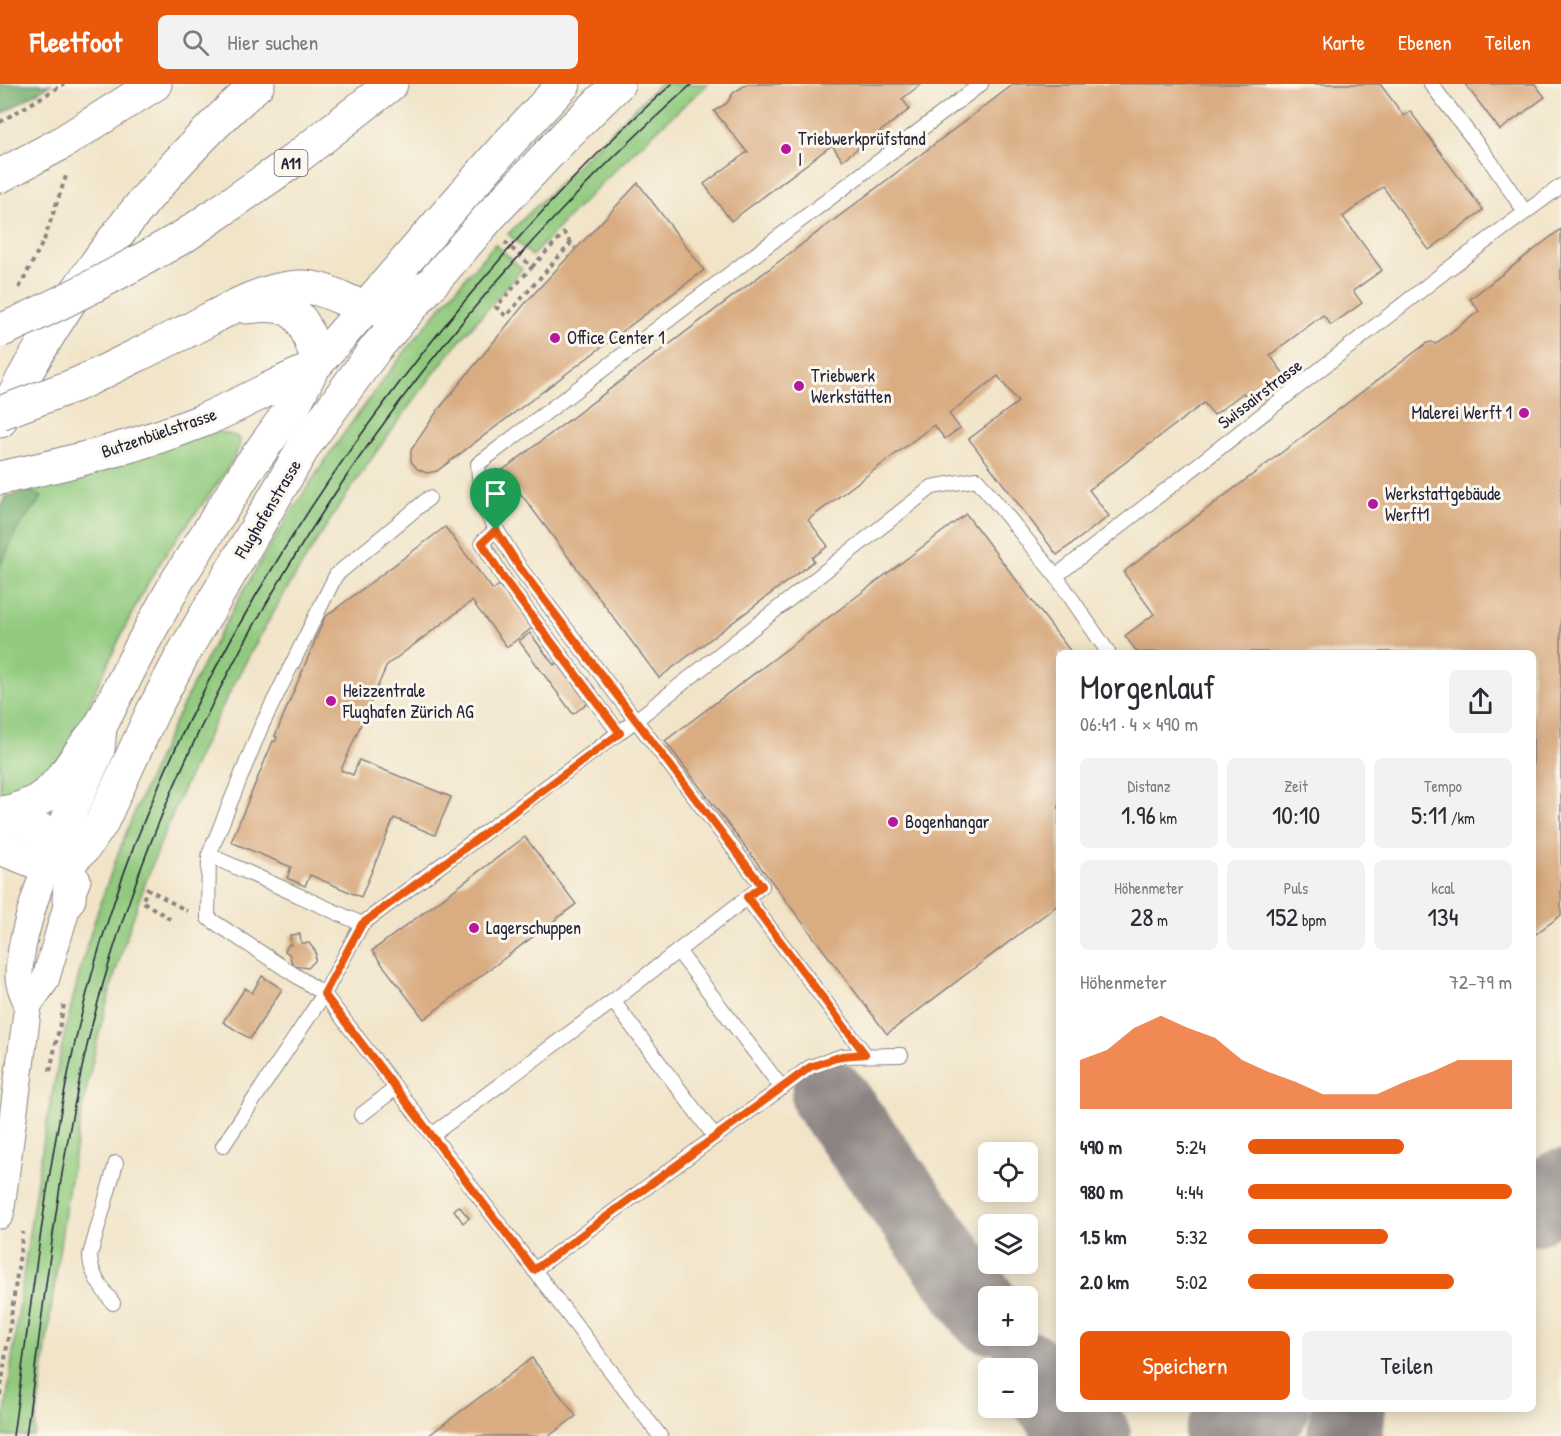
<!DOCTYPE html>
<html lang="de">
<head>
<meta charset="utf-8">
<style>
  body { margin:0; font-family:"Patrick Hand",sans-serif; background:#f2f2f3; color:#2b2b33; height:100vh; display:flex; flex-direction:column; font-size:22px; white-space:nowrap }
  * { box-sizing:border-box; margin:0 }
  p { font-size:20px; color:#7c7c81 }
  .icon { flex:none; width:33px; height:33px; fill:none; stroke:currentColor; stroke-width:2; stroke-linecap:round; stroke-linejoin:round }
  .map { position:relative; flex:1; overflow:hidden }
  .details { position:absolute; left:1056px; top:566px; width:480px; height:762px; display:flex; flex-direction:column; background:#fff; border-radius:9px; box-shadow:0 3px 15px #0003 }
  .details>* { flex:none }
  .buttons { position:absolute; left:978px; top:1058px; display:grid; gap:12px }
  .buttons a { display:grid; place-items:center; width:60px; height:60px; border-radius:9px; background:#fff; box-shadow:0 3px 15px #0003; font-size:30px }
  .pin { position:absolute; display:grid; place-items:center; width:51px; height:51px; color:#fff; margin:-62px -26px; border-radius:50% 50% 50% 0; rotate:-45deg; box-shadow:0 0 6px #0007 }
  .pin .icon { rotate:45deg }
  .round { display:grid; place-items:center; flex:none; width:63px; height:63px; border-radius:9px; background:#f2f2f3 }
  .head { display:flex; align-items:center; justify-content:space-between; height:102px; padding:0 24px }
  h1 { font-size:33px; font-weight:600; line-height:45px }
  .figures { display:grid; grid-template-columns:repeat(3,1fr); gap:9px; height:102px; padding:6px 24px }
  .figures div { display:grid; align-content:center; border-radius:9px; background:#f2f2f3; text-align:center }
  .figures b { font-size:26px; font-weight:600 }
  .figures small { font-size:16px; font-weight:400 }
  .figures p { font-size:16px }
  .chart { height:168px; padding:12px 24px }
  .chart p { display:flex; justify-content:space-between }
  .chart svg { width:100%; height:108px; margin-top:6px; fill:#ea580c; opacity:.7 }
  .button { display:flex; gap:12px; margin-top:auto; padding:12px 24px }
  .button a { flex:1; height:69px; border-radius:9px; background:#ea580c; color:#fff; font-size:24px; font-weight:600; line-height:69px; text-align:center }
  .button a+a { background:#f2f2f3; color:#2b2b33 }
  ul { padding:0 24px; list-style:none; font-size:20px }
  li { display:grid; grid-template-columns:96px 72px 1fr; align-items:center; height:45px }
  li i { height:15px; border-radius:8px; background:#ea580c }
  header { display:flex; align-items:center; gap:36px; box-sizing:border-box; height:84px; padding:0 30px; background:#ea580c; color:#fff }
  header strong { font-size:28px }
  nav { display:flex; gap:33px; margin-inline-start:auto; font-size:21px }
  .search { width:420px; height:54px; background:#f2f2f3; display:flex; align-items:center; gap:15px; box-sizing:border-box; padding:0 21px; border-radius:9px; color:#7c7c81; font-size:22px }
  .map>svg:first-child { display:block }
  .green { fill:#91ca7e; stroke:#5a765c; stroke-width:1.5 }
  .forest { fill:#74ae6d; stroke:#4b6854; stroke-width:1.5 }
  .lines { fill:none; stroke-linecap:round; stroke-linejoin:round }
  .taxiway { stroke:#8a8382; stroke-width:76 }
  .building { fill:#d9ac81 }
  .lane-casing { stroke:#8a8382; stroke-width:16 }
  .street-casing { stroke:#8a8382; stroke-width:29 }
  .secondary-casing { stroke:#8a8382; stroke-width:35 }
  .highway-casing { stroke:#8a8382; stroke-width:35 }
  .path { stroke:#8a8382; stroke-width:4; stroke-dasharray:4.5 4.5; stroke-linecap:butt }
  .lane { stroke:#fff; stroke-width:14 }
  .street { stroke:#fff; stroke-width:27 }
  .secondary { stroke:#fff; stroke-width:33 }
  .highway { stroke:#fff; stroke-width:33 }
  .tram { stroke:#22223b; stroke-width:1.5 }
  .highway-bridge-casing { stroke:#8a8382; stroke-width:35; stroke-linecap:butt }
  .highway-bridge { stroke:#fff; stroke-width:33 }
  .route-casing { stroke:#fff; stroke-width:12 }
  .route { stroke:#ea580c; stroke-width:8 }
  .poi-dot { fill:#b5179e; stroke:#fbf7ec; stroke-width:2 }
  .labels { text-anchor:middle; stroke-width:6; stroke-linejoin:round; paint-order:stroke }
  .shield { fill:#fbf7ec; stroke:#636270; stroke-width:1.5 }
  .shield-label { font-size:16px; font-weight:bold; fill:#22223b }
  .poi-label { font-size:18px; fill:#22223b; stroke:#fbf7ec; text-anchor:start }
  .street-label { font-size:18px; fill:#22223b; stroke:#fbf7ec }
</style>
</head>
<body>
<header>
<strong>Fleetfoot</strong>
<div class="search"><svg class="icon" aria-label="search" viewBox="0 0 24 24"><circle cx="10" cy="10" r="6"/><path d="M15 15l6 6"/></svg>Hier suchen</div>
<nav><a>Karte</a><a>Ebenen</a><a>Teilen</a></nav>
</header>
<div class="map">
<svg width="1561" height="1352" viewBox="0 0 1561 1352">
  <rect width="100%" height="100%" fill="#fbf7ec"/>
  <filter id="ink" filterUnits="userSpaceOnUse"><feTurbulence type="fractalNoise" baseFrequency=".0167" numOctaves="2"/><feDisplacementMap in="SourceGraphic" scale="12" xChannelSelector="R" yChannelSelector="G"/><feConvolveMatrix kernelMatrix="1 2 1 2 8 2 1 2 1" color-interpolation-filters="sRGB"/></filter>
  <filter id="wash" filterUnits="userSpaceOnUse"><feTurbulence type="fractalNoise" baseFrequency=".008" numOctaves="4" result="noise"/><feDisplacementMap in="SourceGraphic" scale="24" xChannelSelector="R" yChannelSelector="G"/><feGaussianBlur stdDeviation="1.35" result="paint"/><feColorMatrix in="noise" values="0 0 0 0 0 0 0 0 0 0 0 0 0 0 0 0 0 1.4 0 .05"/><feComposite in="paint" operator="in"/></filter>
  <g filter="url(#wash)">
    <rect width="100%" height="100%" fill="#f1e4c8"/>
    <g class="green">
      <path d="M659 0H708C646 54 588 111 532 172L508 150Z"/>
      <path d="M495 160 522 185C494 218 464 250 438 284 301 462 184 664 118 880 72 1031 56 1196 34 1352H2C23 1195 40 1036 81 883 102 804 133 728 167 654 251 474 363 308 495 160Z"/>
      <path d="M219 348 236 352 240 356C242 373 189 437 177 454 147 494 124 545 103 590 79 639 62 701 0 713V425L5 413 100 387 197 351Z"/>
    </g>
    <g class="forest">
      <path d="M0 0H51L0 31Z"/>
      <path d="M28 407 42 413 17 445 0 482V425L5 413Z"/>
    </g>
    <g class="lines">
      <g class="taxiway">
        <path d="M829 1013 988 1231"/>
        <path d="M1533 1124 1561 1103"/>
        <path d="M1028 1285C1047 1309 1064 1340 1093 1352"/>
        <path d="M1222 1352 1246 1343 1271 1324"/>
        <path d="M1345 1352 1348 1324"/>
      </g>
    </g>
    <g id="blocks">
      <g class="building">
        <path d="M747 0H921L902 15 910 25 845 74 842 76 832 61 731 137 704 100 746 69H748L714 27 727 19 733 9Z"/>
        <path d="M1014 0H1380L1404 32 1410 27 1483 126 1429 166 1383 103 1343 133 1382 186 1353 207 1362 219 1331 241 1323 231 1270 271 1289 297 1259 319 1251 308 1246 312 1243 309 1214 331 1204 319 1089 406 1109 432 1057 471 969 355 1018 318 998 292 949 330 960 344 945 355 934 341 808 436 828 462 812 474 814 477 659 594 503 386Z"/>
        <path d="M1465 0H1535L1545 13 1500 46Z"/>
        <path d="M638 99 704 186 437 387 427 389 417 385 411 377V366L438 326 527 217Z"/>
        <path d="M1561 145V831L1533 852V568H1137L1125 552 1154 530 1124 489 1126 486 1427 259 1432 258 1435 260 1479 227 1470 215Z"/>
        <path d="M966 430 1071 568H1059V820L887 950 665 657Z"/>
        <path d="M445 443 493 506 499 501 532 544 507 563 472 517 387 581 341 686 353 691 359 676 451 713 435 751 394 734 361 813 310 791 305 802 287 794 291 783 231 758 273 657 275 658 277 653 275 652 325 533Z"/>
        <path d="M530 549 554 581 557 578 588 619 573 630 519 557Z"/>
        <path d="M525 753 576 820 424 935 372 867Z"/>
        <path d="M300 850 301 859H309L316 868 315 877 308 884 295 882 291 877 290 871 285 867 289 860 291 861 290 851Z"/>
        <path d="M262 892 282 905 250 955 223 938 245 904 252 909Z"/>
        <path d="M459 1122 469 1134 463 1139 454 1126Z"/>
        <path d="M532 1274 576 1332 549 1352H428Z"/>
      </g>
    </g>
  </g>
  <g filter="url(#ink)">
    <use href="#blocks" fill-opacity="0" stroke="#8a8382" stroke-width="1.5"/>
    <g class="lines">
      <g class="lane-casing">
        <g id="lane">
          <path d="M1431 0 1491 78 1525 128"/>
          <path d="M496 446 482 458 504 495 619 649"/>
          <path d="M1108 568 1056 492 1447 186 1561 102"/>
          <path d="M209 771 208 834 324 910 223 1062"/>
          <path d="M747 814 865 970"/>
          <path d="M362 840 209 771 261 643 336 491 429 414"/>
          <path d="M678 867 782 1004"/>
          <path d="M613 917 715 1053"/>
          <path d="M396 1004 432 1051"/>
          <path d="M361 1031 396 1004 324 910 362 840 636 636 932 403 977 395 1056 492"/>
          <path d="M534 1186 810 983 842 972 901 971"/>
          <path d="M113 1219C102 1204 90 1190 90 1171L116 1079"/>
          <path d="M660 1352 432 1051 613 917 762 802 520 484 481 420 478 380 981 0"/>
        </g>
      </g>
      <g class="street-casing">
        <g id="street">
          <path d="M28 921C25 913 19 902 19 894 18 864 36 810 46 782"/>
          <path d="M0 1131 28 921 45 897 69 815 77 796"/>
        </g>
      </g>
      <g class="secondary-casing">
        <g id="secondary">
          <path d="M0 394C67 380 136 363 199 338 238 322 274 301 312 285"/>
          <path d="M0 764 46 782H58L68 779 83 765 101 740 152 629 183 570 305 361 376 264 490 132 568 49 618 0"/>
          <path d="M46 782 98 666 100 643 144 557 177 497 247 386 294 321 312 285 504 64 564 0"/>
        </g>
      </g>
      <g class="highway-casing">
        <g id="highway">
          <path d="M0 92 60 60 155 0"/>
          <path d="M186 151 290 79 391 0"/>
          <path d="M247 223C300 216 303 234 318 278"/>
          <path d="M78 300C114 283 149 265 185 248 221 230 258 205 299 203 324 202 341 216 364 223 388 231 412 213 431 200"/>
          <path d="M0 337C67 208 149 96 258 0"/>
          <path d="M0 729C60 721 65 681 100 643"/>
          <path d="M0 732C26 737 59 749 68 777 71 790 70 803 69 815"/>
        </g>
      </g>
      <g class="path">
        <path d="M0 38 64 0"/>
        <path d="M505 158 532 183 496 223 506 232 571 159 575 164"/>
        <path d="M532 183 564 149 571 159"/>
        <path d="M19 204 44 156 66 92"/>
        <path d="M170 835 142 817 148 805 187 827"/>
        <path d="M50 987 64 921"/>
        <path d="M0 1311 23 1148"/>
      </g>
      <use href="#lane" class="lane"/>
      <use href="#street" class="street"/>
      <use href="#secondary" class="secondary"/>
      <use href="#highway" class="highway"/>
      <g class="tram">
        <path d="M13 1352C34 1201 50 1048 89 901 161 629 325 375 509 165 559 107 614 51 672 0"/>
        <path d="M26 1352C47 1201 61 1047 103 900 201 556 427 236 692 0"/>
      </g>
      <g class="highway-bridge-casing">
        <g id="highway-bridge">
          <path d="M0 247C64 219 125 186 186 151"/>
          <path d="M0 329 78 300"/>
        </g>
      </g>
      <use href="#highway-bridge" class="highway-bridge"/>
    </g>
  </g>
  <g class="lines" filter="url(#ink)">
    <g class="route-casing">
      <path id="route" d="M496 446 520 484 762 802 747 813 865 970 842 972 810 983 534 1186 324 910 362 840 620 649 504 495 482 459Z"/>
    </g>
    <use href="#route" class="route"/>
  </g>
  <g class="poi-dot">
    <circle cx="786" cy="65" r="6"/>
    <circle cx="555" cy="254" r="6"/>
    <circle cx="799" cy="302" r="6"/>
    <circle cx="1524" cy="329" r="6"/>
    <circle cx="1373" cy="420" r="6"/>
    <circle cx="331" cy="617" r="6"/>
    <circle cx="893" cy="738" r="6"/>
    <circle cx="474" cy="844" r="6"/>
  </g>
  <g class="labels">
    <rect class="shield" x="274.5" y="66" width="33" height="26" rx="4.5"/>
    <g class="shield-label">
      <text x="291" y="85">A11</text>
    </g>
    <g class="poi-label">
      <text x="798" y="61">Triebwerkprüfstand<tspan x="798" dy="21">I</tspan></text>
      <text x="567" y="260">Office Center 1</text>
      <text x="811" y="298">Triebwerk<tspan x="811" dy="21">Werkstätten</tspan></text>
      <text x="1512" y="335" text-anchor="end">Malerei Werft 1</text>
      <text x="1385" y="416">Werkstattgebäude<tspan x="1385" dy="21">Werft1</tspan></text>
      <text x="343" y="613">Heizzentrale<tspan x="343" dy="21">Flughafen Zürich AG</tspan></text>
      <text x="905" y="744">Bogenhangar</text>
      <text x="486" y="850">Lagerschuppen</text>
    </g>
    <g class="street-label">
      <text transform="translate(1260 310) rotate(-38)" y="6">Swissairstrasse</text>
      <text transform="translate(159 349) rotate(-19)" y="6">Butzenbüelstrasse</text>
      <text transform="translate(268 425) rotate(-59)" y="6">Flughafenstrasse</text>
    </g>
  </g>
</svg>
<div class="buttons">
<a><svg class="icon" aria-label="locate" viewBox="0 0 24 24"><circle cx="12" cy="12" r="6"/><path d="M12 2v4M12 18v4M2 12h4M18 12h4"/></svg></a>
<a><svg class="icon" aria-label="layers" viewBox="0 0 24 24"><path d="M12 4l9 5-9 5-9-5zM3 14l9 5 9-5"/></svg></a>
<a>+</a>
<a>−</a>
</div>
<div class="pin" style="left:496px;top:446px;background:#1e9e55"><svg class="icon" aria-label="arrive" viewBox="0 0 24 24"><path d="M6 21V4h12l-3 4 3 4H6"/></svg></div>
<section class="details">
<div class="head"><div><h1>Morgenlauf</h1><p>06:41 · 4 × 490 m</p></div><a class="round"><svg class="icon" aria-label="share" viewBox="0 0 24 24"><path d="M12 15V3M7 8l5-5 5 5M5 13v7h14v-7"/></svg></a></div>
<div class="figures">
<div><p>Distanz</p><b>1.96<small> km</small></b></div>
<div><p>Zeit</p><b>10:10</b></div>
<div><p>Tempo</p><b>5:11<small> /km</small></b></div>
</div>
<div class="figures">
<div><p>Höhenmeter</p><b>28<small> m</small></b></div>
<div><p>Puls</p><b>152<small> bpm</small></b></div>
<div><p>kcal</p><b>134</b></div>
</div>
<div class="chart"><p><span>Höhenmeter</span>72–79 m</p>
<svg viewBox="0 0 160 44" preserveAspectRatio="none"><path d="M0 44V24L10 20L20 11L30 6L40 11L50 15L60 24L70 29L80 33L90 38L100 38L110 38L120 33L130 29L140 24L150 24L160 24V44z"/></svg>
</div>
<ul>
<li><b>490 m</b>5:24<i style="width:59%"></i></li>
<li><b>980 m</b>4:44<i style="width:100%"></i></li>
<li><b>1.5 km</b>5:32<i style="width:53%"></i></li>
<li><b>2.0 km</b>5:02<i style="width:78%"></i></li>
</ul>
<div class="button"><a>Speichern</a><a>Teilen</a></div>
</section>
</div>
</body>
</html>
